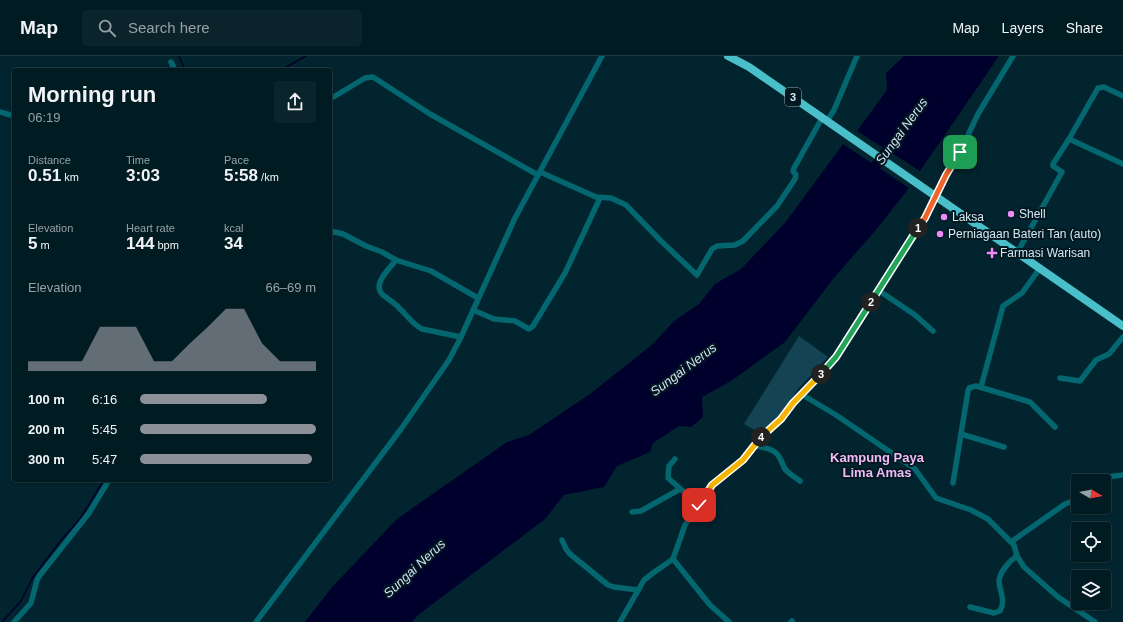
<!DOCTYPE html>
<html lang="en">
<head>
<meta charset="utf-8">
<style>
  body { margin:0; font-family:Helvetica,sans-serif; background:#0b242b; color:#f1f3f6; height:100vh; display:flex; flex-direction:column; font-size:15px; white-space:nowrap }
  * { box-sizing:border-box; margin:0 }
  p { font-size:13px; color:#96a1a6 }
  .icon { flex:none; width:22px; height:22px; fill:none; stroke:currentColor; stroke-width:2; stroke-linecap:round; stroke-linejoin:round }
  .map { position:relative; flex:1; overflow:hidden }
  .panel { position:absolute; left:12px; top:12px; width:320px; height:414px; display:flex; flex-direction:column; background:#011b23; border-radius:4px; box-shadow:0 1px 3px #0004,0 0 0 1px #233941 }
  .panel>* { flex:none }
  .needle { width:26px; rotate:99deg }
  .tools { position:absolute; left:1071px; top:418px; display:grid; gap:8px }
  .tools a { display:grid; place-items:center; width:40px; height:40px; border-radius:4px; background:#011b23; box-shadow:0 1px 3px #0004,0 0 0 1px #233941; font-size:20px }
  .pin { position:absolute; display:grid; place-items:center; width:34px; height:34px; color:#fff; margin:-17px; border-radius:8px; box-shadow:0 2px 6px #0006 }
  .km { position:absolute; width:20px; height:20px; margin:-10px; border-radius:50%; background:#222; color:#fff; font-size:11px; line-height:20px; text-align:center }
  .round { display:grid; place-items:center; flex:none; width:42px; height:42px; border-radius:4px; background:#0b242b }
  .headline { display:flex; align-items:center; justify-content:space-between; height:68px; padding:0 16px }
  h1 { font-size:22px; font-weight:600; line-height:30px }
  .metrics { display:grid; grid-template-columns:repeat(3,1fr); gap:6px; height:68px; padding:4px 16px }
  .metrics div { display:grid; align-content:center }
  .metrics b { font-size:17px; font-weight:600 }
  .metrics small { font-size:11px; font-weight:400 }
  .metrics p { font-size:11px }
  .chart { height:112px; padding:8px 16px }
  .chart p { display:flex; justify-content:space-between }
  .chart svg { width:100%; height:72px; margin-top:4px; fill:#8c9099; opacity:.7 }
  ul { padding:0 16px; list-style:none; font-size:13px }
  li { display:grid; grid-template-columns:64px 48px 1fr; align-items:center; height:30px }
  li i { height:10px; border-radius:5px; background:#8c9099 }
  header { display:flex; align-items:center; gap:24px; box-sizing:border-box; height:56px; padding:0 20px; background:#011b23; border-bottom:1px solid #233941 }
  header strong { font-size:19px }
  nav { display:flex; gap:22px; margin-inline-start:auto; font-size:14px }
  .search { width:280px; height:36px; background:#0b242b; display:flex; align-items:center; gap:10px; box-sizing:border-box; padding:0 14px; border-radius:4px; color:#96a1a6; font-size:15px }
  .map>svg:first-child { display:block }
  .green { fill:#144454 }
  .water { fill:#00002c }
  .lines { fill:none; stroke-linecap:round; stroke-linejoin:round }
  .stream { stroke:#00002c; stroke-width:1.5 }
  .river { stroke:#00002c; stroke-width:10 }
  .minor { stroke:#04666e; stroke-width:5.5 }
  .highway { stroke:#49bfc9; stroke-width:8 }
  .split-1-casing { stroke:#fff; stroke-width:8 }
  .split-2-casing { stroke:#fff; stroke-width:8 }
  .split-3-casing { stroke:#fff; stroke-width:8 }
  .split-4-casing { stroke:#fff; stroke-width:8 }
  .split-5-casing { stroke:#fff; stroke-width:8 }
  .split-1 { stroke:#f0652b; stroke-width:5 }
  .split-2 { stroke:#22a559; stroke-width:5 }
  .split-3 { stroke:#22a559; stroke-width:5 }
  .split-4 { stroke:#f5b400; stroke-width:5 }
  .split-5 { stroke:#f5b400; stroke-width:5 }
  .poi-dot { fill:#ef8bf7; stroke:#021922; stroke-width:1.5 }
  .labels { text-anchor:middle; stroke-width:4; stroke-linejoin:round; paint-order:stroke }
  .shield { fill:#021922; stroke:#96aab2; stroke-width:1 }
  .shield-label { font-size:11px; font-weight:bold; fill:#d6e8f0 }
  .poi-label { font-size:12px; fill:#d6e8f0; stroke:#021922; text-anchor:start }
  .water-label { font-size:13px; font-style:italic; fill:#d5dff3; stroke:#021922 }
  .neighbourhood-label { font-size:13px; font-weight:bold; fill:#f1baf5; stroke:#021922 }
</style>
</head>
<body>
<header>
<strong>Map</strong>
<div class="search"><svg class="icon" aria-label="search" viewBox="0 0 24 24"><circle cx="10" cy="10" r="6"/><path d="M15 15l6 6"/></svg>Search here</div>
<nav><a>Map</a><a>Layers</a><a>Share</a></nav>
</header>
<div class="map">
<svg width="1123" height="566" viewBox="0 0 1123 566">
  <rect width="100%" height="100%" fill="#01242f"/>
  <path class="green" d="M799 280 828 301 798 333 781 360 760 377 744 368Z"/>
  <g class="water">
    <path d="M904 0H999L920 115 857 75 887 34 886 17Z"/>
    <path d="M843 88 909 132 875 175 833 223 785 286 731 325 702 341 703 361 691 371 679 370 653 387 650 396 617 410 604 431 564 439 545 463 418 559 412 566H305L333 530 397 463 507 386 529 379 590 338 653 288 674 265 699 248 715 228 741 213 785 167Z"/>
  </g>
  <g class="lines">
    <g class="stream">
      <path d="M179 0 185 14"/>
      <path d="M281 14 306 0"/>
      <path d="M2 566 21 545 33 521 62 483 80 463 104 424"/>
    </g>
    <path class="river" d="M869 119 895 84"/>
    <g class="minor">
      <path d="M171 6 175 14"/>
      <path d="M330 43 365 22 373 21 430 58 538 119"/>
      <path d="M0 56 14 60"/>
      <path d="M827 65 834 54 857 0"/>
      <path d="M1069 83 1123 108"/>
      <path d="M540 116 596 141 611 142 626 149 661 185 697 219 712 193 717 190 735 189 743 185 777 150 795 123 796 119 793 115 794 112 822 62"/>
      <path d="M330 175 343 178 366 190 382 196 396 204 431 215 478 242"/>
      <path d="M1017 197 1062 116 1053 110V108L1069 83 1098 32 1104 31 1123 40"/>
      <path d="M396 204C390 212 372 228 382 238 387 243 394 246 399 252 407 259 412 268 422 273L461 281"/>
      <path d="M878 234 915 259 933 275"/>
      <path d="M473 254 494 263 515 265 529 273 533 270 565 217 600 142"/>
      <path d="M1060 322 1080 325 1096 304 1109 298 1123 281"/>
      <path d="M981 331 1003 250 1022 237 1040 212"/>
      <path d="M801 338 836 359 915 413 936 442 971 454 988 463 1014 489 1017 500 1024 511 1058 541 1095 566"/>
      <path d="M961 378 1004 391"/>
      <path d="M754 390C762 391 772 392 777 398 781 402 782 408 785 413 789 418 795 421 800 425"/>
      <path d="M675 403 669 410 668 422 699 449"/>
      <path d="M1100 425 1107 421 1123 419"/>
      <path d="M953 427 968 335 969 332 976 330 1030 346 1055 371"/>
      <path d="M632 456 641 455 680 433"/>
      <path d="M562 484 566 493 570 498 608 529 614 531 638 534"/>
      <path d="M1011 486 1065 448 1078 443"/>
      <path d="M673 503 685 469 712 429 743 404 757 386 781 363 793 347 826 312 836 301 925 162 946 119 960 96 978 58 1013 0"/>
      <path d="M673 503 710 549 729 566"/>
      <path d="M970 551 994 557 1000 555C1006 544 1000 537 999 526 999 517 1009 505 1017 500"/>
      <path d="M14 566 31 547 37 524 40 519 89 457 109 424"/>
      <path d="M256 566 401 373 449 304 461 281 515 162 602 0"/>
      <path d="M620 566 644 524 653 517 673 503"/>
      <path d="M791 566 792 565"/>
    </g>
    <path class="highway" d="M728 0 749 11 1123 270"/>
  </g>
  <g class="lines">
    <g class="split-1-casing">
      <path id="split-1" d="M918 172 925 162 946 119 960 96"/>
    </g>
    <g class="split-2-casing">
      <path id="split-2" d="M871 246 918 172"/>
    </g>
    <g class="split-3-casing">
      <path id="split-3" d="M821 318 836 301 871 246"/>
    </g>
    <g class="split-4-casing">
      <path id="split-4" d="M761 381 781 363 793 347 821 318"/>
    </g>
    <g class="split-5-casing">
      <path id="split-5" d="M699 449 712 429 743 404 761 381"/>
    </g>
    <use href="#split-1" class="split-1"/>
    <use href="#split-2" class="split-2"/>
    <use href="#split-3" class="split-3"/>
    <use href="#split-4" class="split-4"/>
    <use href="#split-5" class="split-5"/>
  </g>
  <g class="poi-dot">
    <circle cx="1011" cy="158" r="4"/>
    <circle cx="944" cy="161" r="4"/>
    <circle cx="940" cy="178" r="4"/>
    <path d="M990 191h4v4h4v4h-4v4h-4v-4h-4v-4h4z"/>
  </g>
  <g class="labels">
    <rect class="shield" x="785" y="32" width="16" height="18" rx="3"/>
    <g class="shield-label">
      <text x="793" y="45">3</text>
    </g>
    <g class="poi-label">
      <text x="1019" y="162">Shell</text>
      <text x="952" y="165">Laksa</text>
      <text x="948" y="182">Perniagaan Bateri Tan (auto)</text>
      <text x="1000" y="201">Farmasi Warisan</text>
    </g>
    <g class="water-label">
      <text transform="translate(901 75) rotate(-54)" y="5">Sungai Nerus</text>
      <text transform="translate(683 313) rotate(-37)" y="5">Sungai Nerus</text>
      <text transform="translate(414 512) rotate(-43)" y="5">Sungai Nerus</text>
    </g>
    <g class="neighbourhood-label">
      <text x="877" y="406">Kampung Paya<tspan x="877" dy="15">Lima Amas</tspan></text>
    </g>
  </g>
</svg>
<div class="tools">
<a><svg class="needle" viewBox="-14 -14 28 28"><path d="M0-13l5 13h-10z" fill="#e53935"/><path d="M0 13l5-13h-10z" fill="#96a1a6"/></svg></a>
<a><svg class="icon" aria-label="locate" viewBox="0 0 24 24"><circle cx="12" cy="12" r="6"/><path d="M12 2v4M12 18v4M2 12h4M18 12h4"/></svg></a>
<a><svg class="icon" aria-label="layers" viewBox="0 0 24 24"><path d="M12 4l9 5-9 5-9-5zM3 14l9 5 9-5"/></svg></a>
</div>
<div class="pin" style="left:960px;top:96px;background:#1e9e55"><svg class="icon" aria-label="arrive" viewBox="0 0 24 24"><path d="M6 21V4h12l-3 4 3 4H6"/></svg></div>
<div class="pin" style="left:699px;top:449px;background:#d93025"><svg class="icon" aria-label="check" viewBox="0 0 24 24"><path d="M5 12l5 5 9-10"/></svg></div>
<b class="km" style="left:918px;top:172px">1</b>
<b class="km" style="left:871px;top:246px">2</b>
<b class="km" style="left:821px;top:318px">3</b>
<b class="km" style="left:761px;top:381px">4</b>
<section class="panel">
<div class="headline"><div><h1>Morning run</h1><p>06:19</p></div><a class="round"><svg class="icon" aria-label="share" viewBox="0 0 24 24"><path d="M12 15V3M7 8l5-5 5 5M5 13v7h14v-7"/></svg></a></div>
<div class="metrics">
<div><p>Distance</p><b>0.51<small> km</small></b></div>
<div><p>Time</p><b>3:03</b></div>
<div><p>Pace</p><b>5:58<small> /km</small></b></div>
</div>
<div class="metrics">
<div><p>Elevation</p><b>5<small> m</small></b></div>
<div><p>Heart rate</p><b>144<small> bpm</small></b></div>
<div><p>kcal</p><b>34</b></div>
</div>
<div class="chart"><p><span>Elevation</span>66–69 m</p>
<svg viewBox="0 0 160 44" preserveAspectRatio="none"><path d="M0 44V38L10 38L20 38L30 38L40 17L50 17L60 17L70 38L80 38L90 27L100 17L110 6L120 6L130 27L140 38L150 38L160 38V44z"/></svg>
</div>
<ul>
<li><b>100 m</b>6:16<i style="width:72%"></i></li>
<li><b>200 m</b>5:45<i style="width:100%"></i></li>
<li><b>300 m</b>5:47<i style="width:98%"></i></li>
</ul>
</section>
</div>
</body>
</html>
